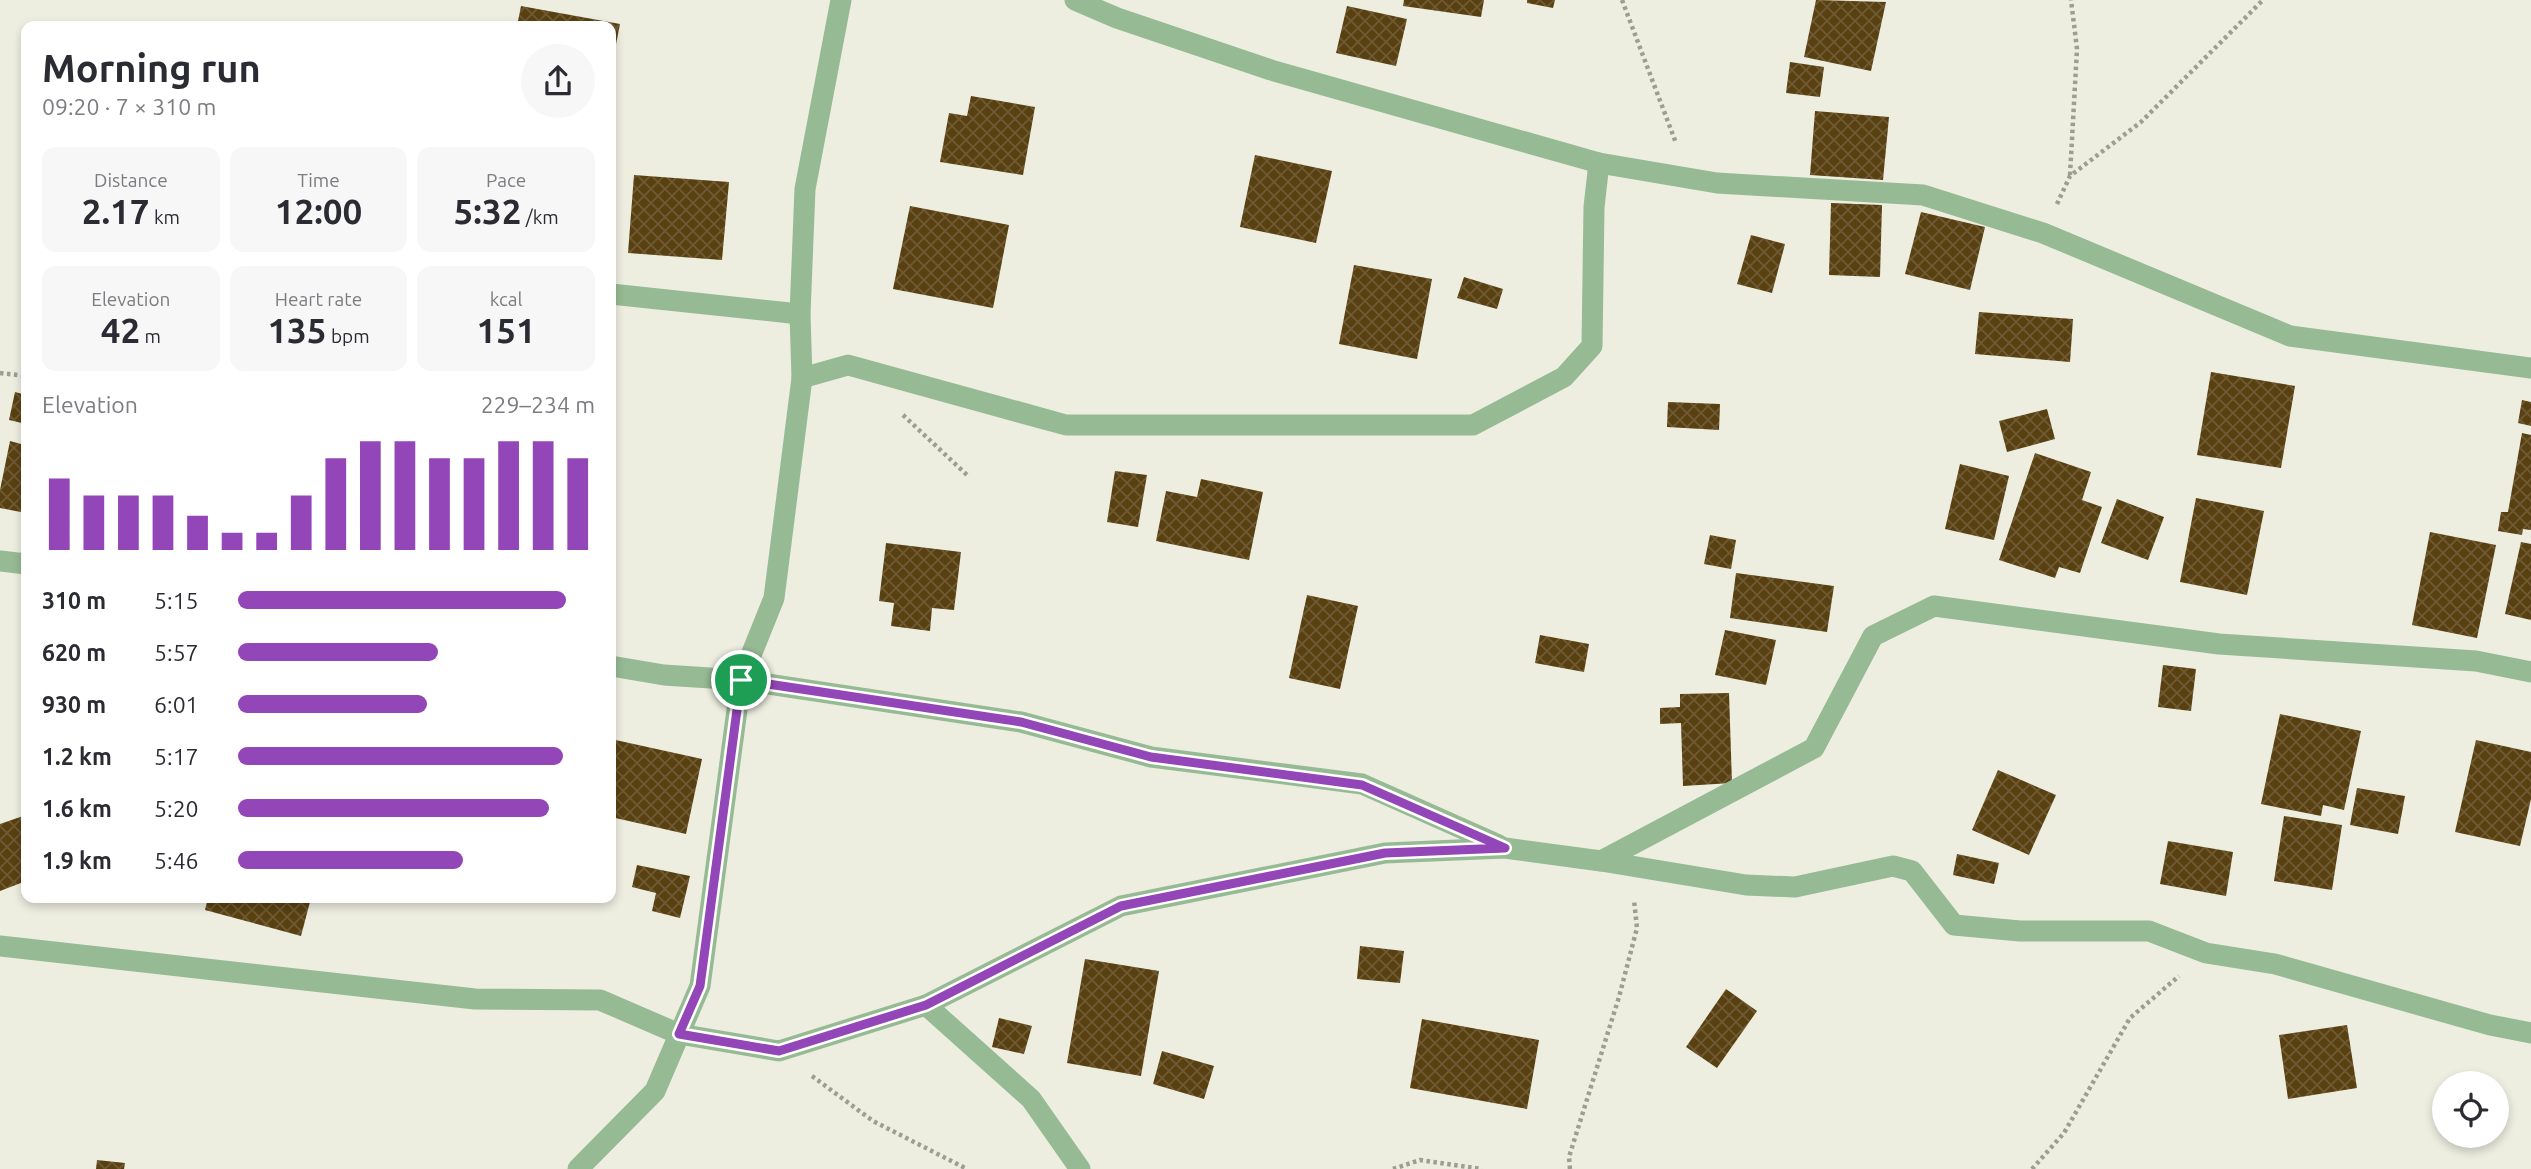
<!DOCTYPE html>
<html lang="en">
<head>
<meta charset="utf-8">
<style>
  body { margin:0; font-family:Ubuntu,sans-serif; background:#f7f7f7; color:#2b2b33; height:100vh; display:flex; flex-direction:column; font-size:26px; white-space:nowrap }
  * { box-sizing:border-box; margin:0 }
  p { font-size:23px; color:#7c7c81 }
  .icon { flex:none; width:38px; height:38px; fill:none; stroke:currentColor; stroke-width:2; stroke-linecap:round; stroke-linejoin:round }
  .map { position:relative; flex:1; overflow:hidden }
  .sheet { position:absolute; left:21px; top:21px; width:595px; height:882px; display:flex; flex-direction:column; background:#fff; border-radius:14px; box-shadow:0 4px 10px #0003 }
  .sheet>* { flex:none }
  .fabs { position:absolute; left:2432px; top:1071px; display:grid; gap:14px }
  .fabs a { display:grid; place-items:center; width:77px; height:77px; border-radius:50%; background:#fff; box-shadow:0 4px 10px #0003; font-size:35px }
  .pin { position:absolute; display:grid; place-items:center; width:60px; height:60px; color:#fff; margin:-30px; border:4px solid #fff; border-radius:50%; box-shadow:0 2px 7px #0007 }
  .round { display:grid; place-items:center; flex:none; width:74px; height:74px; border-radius:37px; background:#f7f7f7 }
  .summary { display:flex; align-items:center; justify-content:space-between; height:119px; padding:0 21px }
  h1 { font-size:38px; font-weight:700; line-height:52px }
  .metrics { display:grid; grid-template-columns:repeat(3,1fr); gap:10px; height:119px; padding:7px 21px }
  .metrics div { display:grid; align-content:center; border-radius:14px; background:#f7f7f7; text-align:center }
  .metrics b { font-size:35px; font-weight:700 }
  .metrics small { font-size:19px; font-weight:400 }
  .metrics p { font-size:19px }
  .chart { height:196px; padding:14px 21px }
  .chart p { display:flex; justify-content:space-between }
  .chart svg { width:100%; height:126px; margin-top:7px; stroke:#9346b7; stroke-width:6 }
  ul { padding:0 21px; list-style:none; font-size:23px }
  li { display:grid; grid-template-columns:112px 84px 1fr; align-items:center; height:52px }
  li i { height:18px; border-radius:9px; background:#9346b7 }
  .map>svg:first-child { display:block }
  .building { fill:url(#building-cross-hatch) }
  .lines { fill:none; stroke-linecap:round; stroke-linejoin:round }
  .path { stroke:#9c9d93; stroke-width:4.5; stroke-dasharray:3.5 3.5; stroke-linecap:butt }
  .street { stroke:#96ba93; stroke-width:21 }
  .route-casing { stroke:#fff; stroke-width:14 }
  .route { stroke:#9346b7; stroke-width:9 }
</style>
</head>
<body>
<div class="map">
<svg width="2531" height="1169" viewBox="0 0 2531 1169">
  <defs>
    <pattern id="building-cross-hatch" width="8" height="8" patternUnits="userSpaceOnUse" patternTransform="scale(1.75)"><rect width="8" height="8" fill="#594010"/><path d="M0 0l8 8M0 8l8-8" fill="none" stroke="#6e5a34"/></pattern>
  </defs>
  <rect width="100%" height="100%" fill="#edeee0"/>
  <g class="building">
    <path d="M1404 0H1484L1481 17 1403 6Z"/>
    <path d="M1527 0H1555L1553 8 1527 3Z"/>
    <path d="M1816 0 1886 2 1871 71 1804 57Z"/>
    <path d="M521 6 620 24 612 65 611 26H517Z"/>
    <path d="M1347 6 1407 19 1396 66 1336 53Z"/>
    <path d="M1790 62 1824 67 1820 97 1786 93Z"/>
    <path d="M971 96 1035 107 1023 175 940 162 949 113 967 116Z"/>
    <path d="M1815 111 1889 117 1883 180 1810 175Z"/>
    <path d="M1255 155 1332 171 1316 243 1240 227Z"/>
    <path d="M634 175 729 182 722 260 628 253Z"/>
    <path d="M1831 203 1882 205 1880 277 1829 275Z"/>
    <path d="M910 206 1009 225 993 308 893 289Z"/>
    <path d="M1921 212 1985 227 1970 290 1905 274Z"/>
    <path d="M1751 235 1785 244 1772 293 1737 284Z"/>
    <path d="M1354 265 1432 279 1417 359 1339 344Z"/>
    <path d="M1464 277 1503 289 1497 309 1457 298Z"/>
    <path d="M1979 312 2073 319 2070 362 1975 354Z"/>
    <path d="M2211 372 2295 386 2281 468 2197 455Z"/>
    <path d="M15 392 26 395V424L9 420Z"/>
    <path d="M2522 400 2531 402V426L2518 423Z"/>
    <path d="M1668 402 1720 404 1719 430 1667 427Z"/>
    <path d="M2047 409 2055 439 2007 452 1999 421Z"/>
    <path d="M26 424V513L0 508V490L10 441 21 444Z"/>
    <path d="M2522 433 2531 435V530L2523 529 2522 535 2498 531 2501 512H2508Z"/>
    <path d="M2035 453 2091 472 2082 500 2102 507 2080 573 2059 567 2055 578 1999 560Z"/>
    <path d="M1960 464 2009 476 1994 540 1945 529Z"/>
    <path d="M1115 471 1147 475 1138 527 1107 522Z"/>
    <path d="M1201 479 1263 492 1249 560 1156 541 1166 491 1197 497Z"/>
    <path d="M2196 498 2264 511 2247 595 2180 582Z"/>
    <path d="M2117 499 2164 517 2148 560 2101 543Z"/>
    <path d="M2430 532 2496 545 2477 638 2412 625Z"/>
    <path d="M1710 535 1736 540 1731 569 1704 564Z"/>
    <path d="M2521 542 2531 544V620L2505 614Z"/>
    <path d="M886 543 961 552 954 610 932 608 930 631 891 626 894 603 879 601Z"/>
    <path d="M1736 573 1834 586 1827 632 1730 618Z"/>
    <path d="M1307 595 1358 606 1340 689 1289 678Z"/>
    <path d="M1725 630 1776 640 1766 685 1715 675Z"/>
    <path d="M1540 635 1589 644 1584 672 1535 663Z"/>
    <path d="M2163 665 2196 669 2191 711 2158 707Z"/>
    <path d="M1729 693 1732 783 1683 786 1681 723 1660 724V708L1680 707V694Z"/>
    <path d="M2280 714 2361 731 2344 810 2323 805 2321 816 2261 804Z"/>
    <path d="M611 739 702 759 686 834 611 817Z"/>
    <path d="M2476 740 2531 752V799L2520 846 2455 832Z"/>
    <path d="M1998 770 2056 795 2029 855 1972 830Z"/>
    <path d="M2357 788 2405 796 2398 834 2350 825Z"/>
    <path d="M26 815V881L0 891V824Z"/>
    <path d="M2284 816 2342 825 2332 890 2274 881Z"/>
    <path d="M2168 841 2233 852 2226 896 2160 884Z"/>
    <path d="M1957 854 1999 863 1994 884 1953 875Z"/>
    <path d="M637 865 690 876 680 918 652 911 656 893 632 887Z"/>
    <path d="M208 898H311L301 936 205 910Z"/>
    <path d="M1360 946 1404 951 1400 983 1357 979Z"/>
    <path d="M1085 959 1159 971 1141 1076 1067 1063Z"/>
    <path d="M1726 989 1757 1011 1717 1068 1686 1047Z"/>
    <path d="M999 1018 1032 1026 1024 1054 992 1047Z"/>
    <path d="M1422 1019 1539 1040 1527 1109 1410 1088Z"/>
    <path d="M2347 1025 2357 1088 2288 1099 2279 1035Z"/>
    <path d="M1162 1051 1214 1066 1204 1099 1153 1084Z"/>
    <path d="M97 1160 125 1163 124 1169H96Z"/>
  </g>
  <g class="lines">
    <g class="path">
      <path d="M1622 0 1676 143"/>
      <path d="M2070 175 2077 49 2071 0"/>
      <path d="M2057 204 2070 176 2141 122 2263 0"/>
      <path d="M0 373 26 376"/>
      <path d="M903 415 967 475"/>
      <path d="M812 1076 873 1121 967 1169"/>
      <path d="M1393 1169 1420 1160 1482 1169"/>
      <path d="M1570 1169 1569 1157 1619 997 1637 928 1634 900"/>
      <path d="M2032 1169 2064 1133 2130 1018 2179 976"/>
    </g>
    <g class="street">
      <path d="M1075 0 1117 18 1271 70 1599 163 1717 183 1923 195 2043 233 2290 336 2531 368"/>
      <path d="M611 294 800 314"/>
      <path d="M802 378 848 365 1066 425H1473L1564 377 1592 346 1594 207 1599 163"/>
      <path d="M0 561 26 564"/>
      <path d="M611 666 664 675 741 680 1021 722 1151 757 1362 784 1499 845"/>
      <path d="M1601 861 1746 885 1795 887 1893 866 1912 871 1954 925 2020 931H2149L2206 953 2275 964 2490 1025 2531 1033"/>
      <path d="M0 946 475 999 600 1000 679 1034 779 1051 926 1005 1121 906 1385 853 1505 848 1601 861 1814 748 1873 636 1934 606 2219 644 2476 661 2531 672"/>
      <path d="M926 1005 1031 1099 1080 1169"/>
      <path d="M578 1169 655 1091 700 986 741 680 774 598 802 378 800 314 805 189 841 0"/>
    </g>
  </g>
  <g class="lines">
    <g class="route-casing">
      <path id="route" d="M741 680 1021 722 1151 757 1362 785 1505 848 1385 853 1121 906 926 1005 779 1051 679 1034 700 986Z"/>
    </g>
    <use href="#route" class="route"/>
  </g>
</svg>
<div class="fabs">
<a><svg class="icon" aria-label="locate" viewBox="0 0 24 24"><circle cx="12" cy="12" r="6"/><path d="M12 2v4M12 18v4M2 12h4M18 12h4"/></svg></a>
</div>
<div class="pin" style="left:741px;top:680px;background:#1e9e55"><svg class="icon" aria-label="arrive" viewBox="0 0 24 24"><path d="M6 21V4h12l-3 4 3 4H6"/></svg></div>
<section class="sheet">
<div class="summary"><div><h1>Morning run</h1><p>09:20 · 7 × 310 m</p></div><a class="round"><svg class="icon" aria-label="share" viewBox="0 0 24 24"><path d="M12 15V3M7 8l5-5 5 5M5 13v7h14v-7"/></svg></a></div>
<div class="metrics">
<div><p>Distance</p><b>2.17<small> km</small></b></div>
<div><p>Time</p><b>12:00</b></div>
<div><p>Pace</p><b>5:32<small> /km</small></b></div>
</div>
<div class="metrics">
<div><p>Elevation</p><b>42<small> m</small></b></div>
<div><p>Heart rate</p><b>135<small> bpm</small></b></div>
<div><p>kcal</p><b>151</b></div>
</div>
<div class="chart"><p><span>Elevation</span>229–234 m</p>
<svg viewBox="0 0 160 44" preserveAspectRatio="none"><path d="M5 44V19M15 44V25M25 44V25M35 44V25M45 44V32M55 44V38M65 44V38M75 44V25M85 44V12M95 44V6M105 44V6M115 44V12M125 44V12M135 44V6M145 44V6M155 44V12"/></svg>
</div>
<ul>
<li><b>310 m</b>5:15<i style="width:92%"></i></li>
<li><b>620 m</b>5:57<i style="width:56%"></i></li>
<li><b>930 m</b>6:01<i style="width:53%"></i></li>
<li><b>1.2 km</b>5:17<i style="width:91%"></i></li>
<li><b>1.6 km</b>5:20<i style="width:87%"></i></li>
<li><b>1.9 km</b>5:46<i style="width:63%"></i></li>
</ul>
</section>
</div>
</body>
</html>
